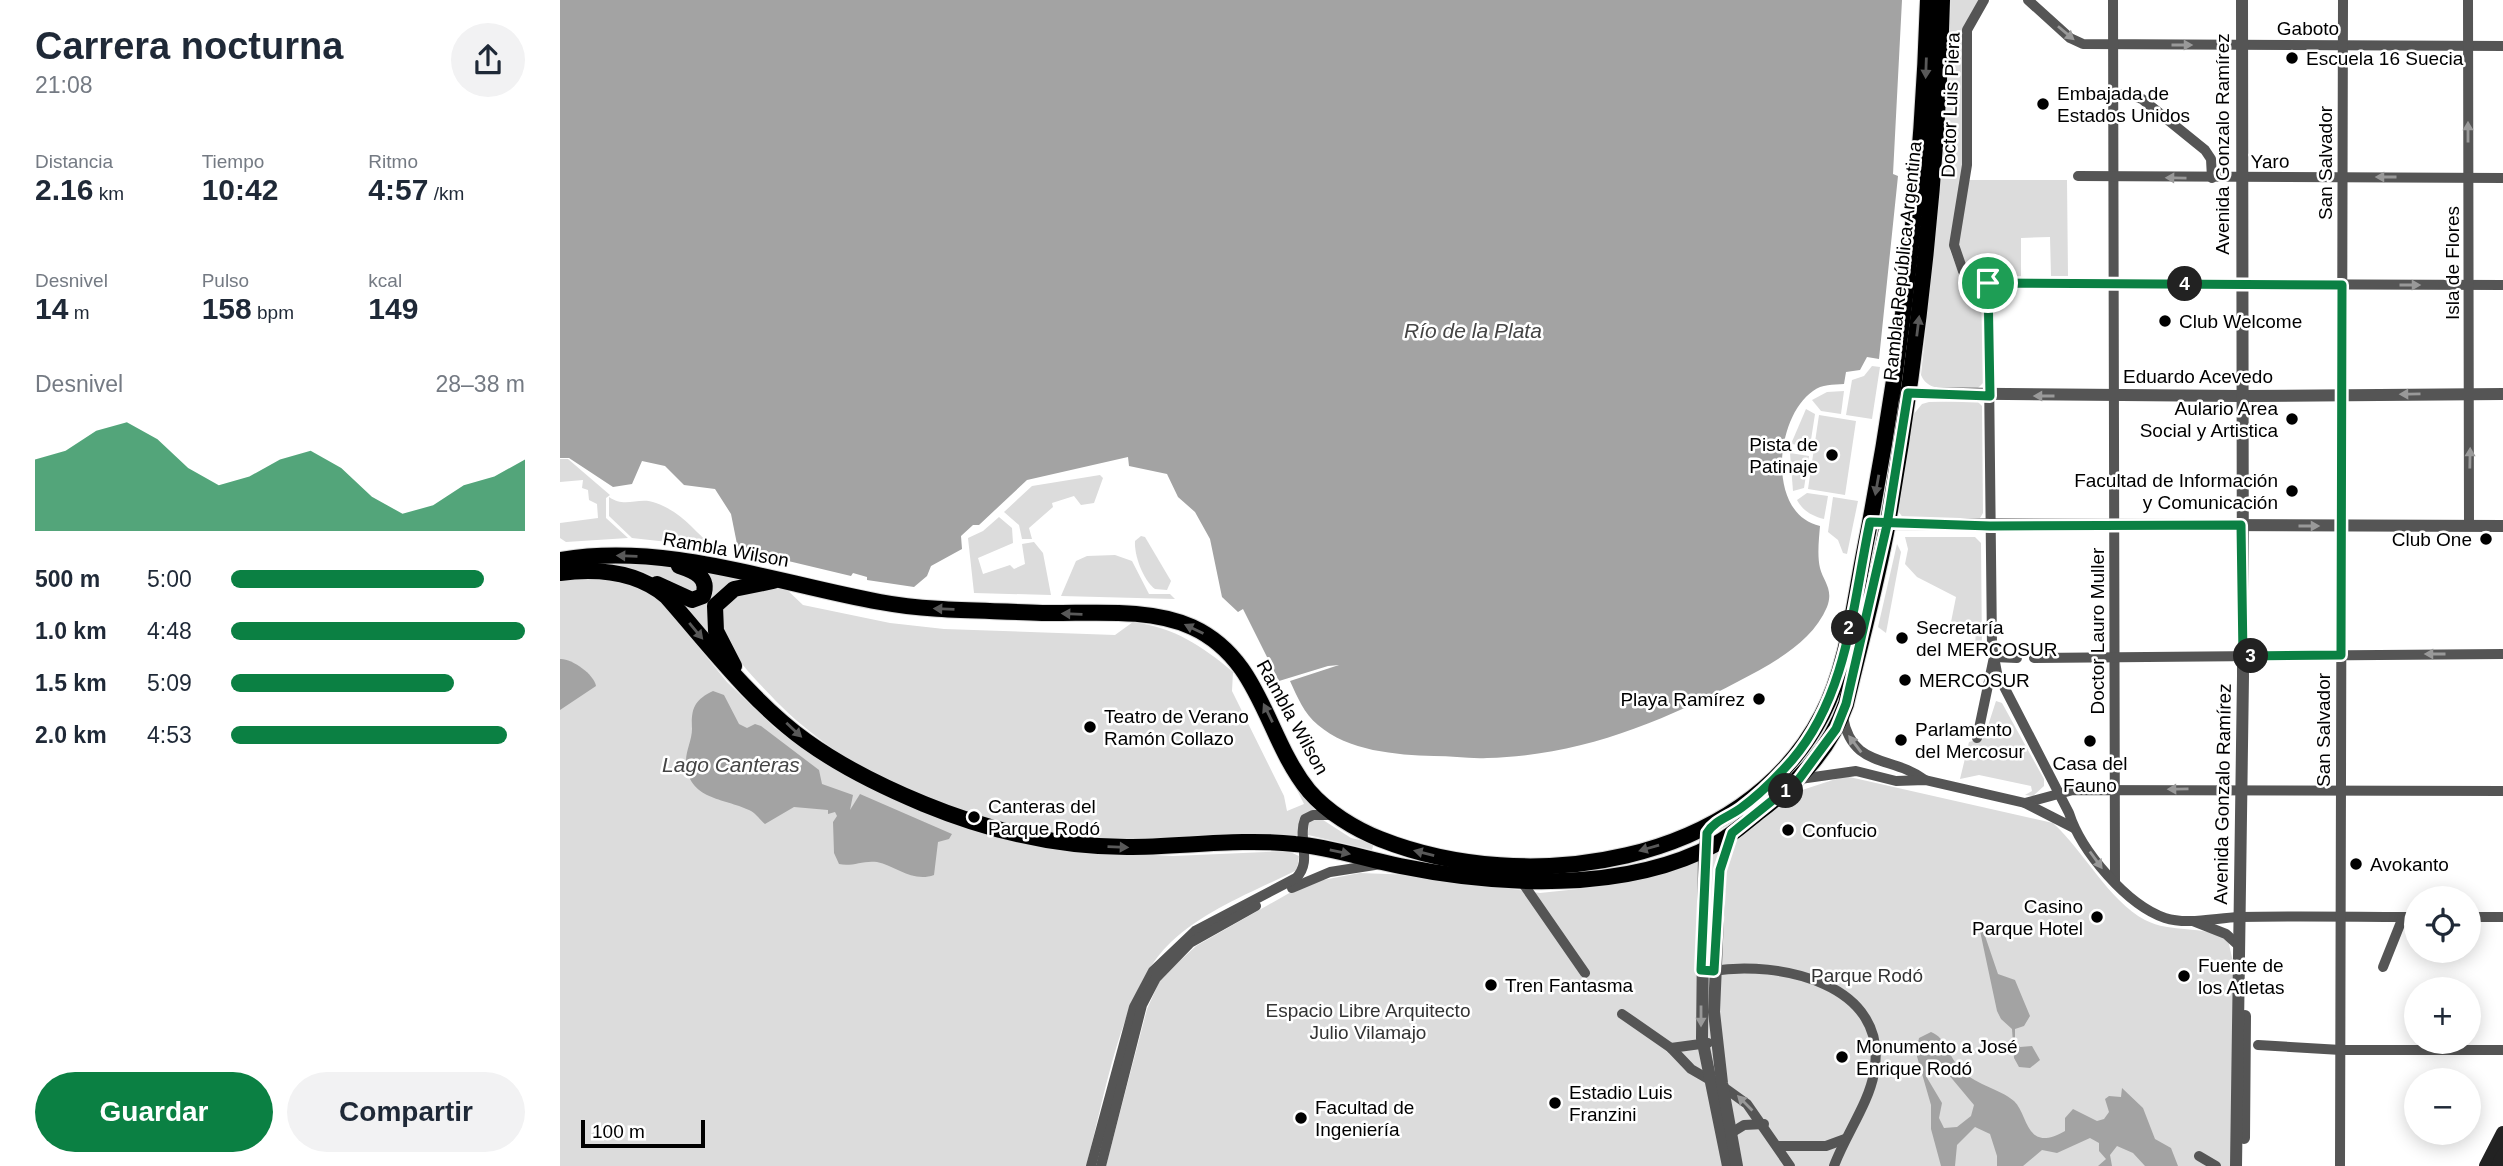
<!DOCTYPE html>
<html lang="es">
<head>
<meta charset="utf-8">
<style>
  body { margin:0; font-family:Helvetica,sans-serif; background:#f2f2f3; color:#1f2937; height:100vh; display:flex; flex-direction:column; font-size:26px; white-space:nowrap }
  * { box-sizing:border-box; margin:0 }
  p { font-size:23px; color:#747a83 }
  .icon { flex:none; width:38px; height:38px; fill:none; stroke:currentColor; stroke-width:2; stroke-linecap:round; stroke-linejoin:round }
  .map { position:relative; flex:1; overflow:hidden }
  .side { display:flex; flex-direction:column; background:#fff; width:560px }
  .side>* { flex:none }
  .tools { position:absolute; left:1844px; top:886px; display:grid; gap:14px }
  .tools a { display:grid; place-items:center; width:77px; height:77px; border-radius:50%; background:#fff; box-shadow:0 4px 18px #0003; font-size:35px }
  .scale { position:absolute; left:21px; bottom:18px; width:124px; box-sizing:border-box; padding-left:7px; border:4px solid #000; border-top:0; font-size:19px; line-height:24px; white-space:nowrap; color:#000; -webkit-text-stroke:5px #fff; paint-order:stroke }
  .pin { position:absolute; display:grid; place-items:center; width:60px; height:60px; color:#fff; margin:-30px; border:4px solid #fff; border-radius:50%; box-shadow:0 2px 7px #0007 }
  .km { position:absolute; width:35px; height:35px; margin:-18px; border-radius:50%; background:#222; color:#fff; font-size:19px; line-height:35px; text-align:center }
  .round { display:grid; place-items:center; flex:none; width:74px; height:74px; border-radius:37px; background:#f2f2f3 }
  .head { display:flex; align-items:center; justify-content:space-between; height:119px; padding:0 35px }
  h1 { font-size:38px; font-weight:800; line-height:52px }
  .figures { display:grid; grid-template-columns:repeat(3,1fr); gap:10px; height:119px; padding:7px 35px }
  .figures div { display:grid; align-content:center }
  .figures b { font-size:30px; font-weight:800 }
  .figures small { font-size:19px; font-weight:400 }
  .figures p { font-size:19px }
  .chart { height:196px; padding:14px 35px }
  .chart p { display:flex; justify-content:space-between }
  .chart svg { width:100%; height:126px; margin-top:7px; fill:#0b8043; opacity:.7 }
  .button { display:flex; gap:14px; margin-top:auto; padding:14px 35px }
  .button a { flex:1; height:80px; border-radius:42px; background:#0b8043; color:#fff; font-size:28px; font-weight:800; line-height:80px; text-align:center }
  .button a+a { background:#f2f2f3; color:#1f2937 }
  ul { padding:0 35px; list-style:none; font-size:23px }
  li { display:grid; grid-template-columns:112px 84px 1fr; align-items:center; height:52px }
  li i { height:18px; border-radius:9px; background:#0b8043 }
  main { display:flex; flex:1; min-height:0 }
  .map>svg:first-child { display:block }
  .green { fill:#dcdcdc }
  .water { fill:#a3a3a3; fill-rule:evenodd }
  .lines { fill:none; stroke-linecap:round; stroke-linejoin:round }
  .primary-casing { stroke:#dbdbdb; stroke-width:18 }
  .minor { stroke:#555; stroke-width:10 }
  .tertiary { stroke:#555; stroke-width:12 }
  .secondary { stroke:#222; stroke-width:14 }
  .primary { stroke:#000; stroke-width:16 }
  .oneway { fill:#999 }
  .oneway2 { fill:#595959 }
  .route-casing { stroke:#fff; stroke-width:14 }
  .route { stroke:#0b8043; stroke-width:9 }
  .poi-dot { fill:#000; stroke:#fff; stroke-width:2.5 }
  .labels { text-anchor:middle; stroke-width:5; stroke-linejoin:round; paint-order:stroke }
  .street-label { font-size:19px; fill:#000; stroke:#fff }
  .poi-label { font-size:19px; fill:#000; stroke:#fff; text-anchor:start }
  .park-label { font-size:19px; fill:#333; stroke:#fff }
  .water-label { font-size:21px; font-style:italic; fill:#444; stroke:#fff }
</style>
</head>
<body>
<main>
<section class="side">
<div class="head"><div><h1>Carrera nocturna</h1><p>21:08</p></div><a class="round"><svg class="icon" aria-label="share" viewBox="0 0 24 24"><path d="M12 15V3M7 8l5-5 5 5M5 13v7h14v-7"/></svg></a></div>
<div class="figures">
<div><p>Distancia</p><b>2.16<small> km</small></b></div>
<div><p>Tiempo</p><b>10:42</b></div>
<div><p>Ritmo</p><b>4:57<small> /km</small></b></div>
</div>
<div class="figures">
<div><p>Desnivel</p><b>14<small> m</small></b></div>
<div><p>Pulso</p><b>158<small> bpm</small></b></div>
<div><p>kcal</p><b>149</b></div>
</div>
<div class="chart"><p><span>Desnivel</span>28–38 m</p>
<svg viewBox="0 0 160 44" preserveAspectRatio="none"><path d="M0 44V19L10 16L20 9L30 6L40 12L50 22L60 28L70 25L80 19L90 16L100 22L110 32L120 38L130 35L140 28L150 25L160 19V44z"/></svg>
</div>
<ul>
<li><b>500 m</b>5:00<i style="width:86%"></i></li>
<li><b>1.0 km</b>4:48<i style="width:100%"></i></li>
<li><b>1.5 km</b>5:09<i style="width:76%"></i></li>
<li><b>2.0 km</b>4:53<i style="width:94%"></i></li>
</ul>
<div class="button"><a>Guardar</a><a>Compartir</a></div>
</section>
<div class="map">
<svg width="1943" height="1166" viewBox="0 0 1943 1166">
  <rect width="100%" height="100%" fill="#fff"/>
  <g class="green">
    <path d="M1391 0H1419L1409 17 1403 171 1390 250 1398 271 1418 287 1423 300V383L1418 388C1399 388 1369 395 1361 375L1381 183Z"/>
    <path d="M1408 180H1507L1508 276H1491L1490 237 1461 238V277C1426 277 1419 285 1397 254Z"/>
    <path d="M1312 366 1320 367 1312 419 1286 415 1292 380 1304 376Z"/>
    <path d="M1284 391 1281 414 1261 411 1252 400 1267 392Z"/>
    <path d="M1369 402 1417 401 1422 406 1423 513 1420 518 1344 519 1338 511 1353 415 1362 404Z"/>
    <path d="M1246 409 1255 414 1250 446 1231 444Z"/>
    <path d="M1259 415 1296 421 1285 495 1248 489Z"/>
    <path d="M1230 453 1249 456 1244 488 1233 491Z"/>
    <path d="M0 459H8L50 495 46 498V518L68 538 6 542 0 538V523L38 518 37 504 29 500 28 490 22 488 23 480 0 482Z"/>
    <path d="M540 475 543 478 534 503 521 505 514 496 492 503 493 507 469 528 472 539H462L459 525 444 512 472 486Z"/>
    <path d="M1247 493 1268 496 1264 519C1252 516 1243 511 1237 500Z"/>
    <path d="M49 497C66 509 78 496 96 503 123 513 134 531 153 547L72 538 49 516Z"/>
    <path d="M1273 497 1298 501 1287 554 1283 553 1278 540 1268 532Z"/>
    <path d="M439 517 452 528 453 543 418 558 423 574 450 565 454 569 465 564 462 544 474 542 483 553 491 595 414 593 408 538 423 531Z"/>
    <path d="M581 536 585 537 611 581 607 590 595 589C583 580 574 555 575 541Z"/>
    <path d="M1345 537H1415L1421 543 1422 653H1415L1416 623 1391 622 1396 597 1357 577 1345 564 1348 549Z"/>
    <path d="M1337 544 1341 552 1326 633 1318 627Z"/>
    <path d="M555 555 572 561 589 594H610L615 599 501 596 516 561 527 556Z"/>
    <path d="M48 561 109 566 140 584 136 595 81 571 61 566 0 565Z"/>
    <path d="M142 572 188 579C169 586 149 591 147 615 147 621 149 626 147 632L122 600 137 604Z"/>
    <path d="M46 575 95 594 167 682 215 728 258 759 306 785 519 851 613 856 728 851 739 856 737 870C695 891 646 909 611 942 560 990 545 1099 526 1166H0V578Z"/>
    <path d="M214 585 224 587 243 605 330 623 384 629 555 635 573 622C615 628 641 645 673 672L672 691 724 796 727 811 744 804 727 770 759 809 742 816 738 836C682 838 625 842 568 841 449 840 305 790 220 705 201 685 175 661 164 635 160 626 162 613 162 603L166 599Z"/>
    <path d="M1436 701 1442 703 1484 779V786L1473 796 1465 795 1472 791 1471 786 1419 775 1400 779 1409 742 1424 738Z"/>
    <path d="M1285 776 1493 823C1524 851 1548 900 1585 920 1612 934 1642 924 1668 940L1673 962 1672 1166H546L587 1009 601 978 636 946 747 883 800 873 854 875 980 893 1047 886 1117 868 1233 793Z"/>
    <path d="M760 818 791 838 814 843 812 850 748 835 749 820Z"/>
  </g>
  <g class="water">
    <path d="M0 0H1342L1333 174 1338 176 1319 359 1307 357 1300 370 1286 372 1284 384C1273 385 1262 384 1253 391 1215 417 1206 514 1260 526 1259 539 1257 555 1260 568 1263 581 1274 589 1267 607 1252 643 1211 664 1179 681 1100 723 1018 756 927 758 910 759 892 756 874 756 836 755 788 751 758 725 744 714 737 696 730 681L779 665 768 666 719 681 683 609 678 612 662 597 650 539 635 512 618 497 607 474 569 466 568 457 467 480 419 525H413L401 536 402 549 371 566 367 576 354 587 307 580V577L293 573 291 576 178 549 171 514 155 489 124 485 105 466 82 461 72 484 53 487 9 458H0Z"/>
    <path d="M0 659C11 658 34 674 36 686L0 710Z"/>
    <path d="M153 691 164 695 179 724 187 728 195 724 201 726 259 770 262 784 293 795 290 810 300 794 392 834 389 839 378 842 374 875C353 883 336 866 317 862 303 860 292 867 279 864L274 853 273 822 277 816 275 812 268 814V810L234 807 205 824C199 819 195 812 189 810 164 798 127 800 126 761 126 750 132 740 132 729 131 709 134 700 153 691Z"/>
    <path d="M1423 930 1438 974 1455 980 1470 1016 1464 1026 1455 1029V1041L1460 1047 1472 1046 1480 1060 1470 1068 1459 1067 1454 1058 1452 1029 1441 1019 1437 1011 1420 931Z"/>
    <path d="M1371 1032C1386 1038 1388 1054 1398 1066 1413 1085 1439 1088 1454 1101 1469 1115 1465 1154 1505 1131V1118L1513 1109 1537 1121 1544 1119 1549 1112 1545 1099 1549 1096 1561 1097 1562 1088 1583 1108 1595 1139 1611 1148 1618 1166H1585L1573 1153 1557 1146 1550 1155 1552 1166H1538L1546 1159 1539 1151V1143L1530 1138 1497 1153 1482 1150 1463 1166H1437V1156L1430 1134 1415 1127 1397 1145 1395 1166H1381L1371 1129V1105L1356 1053 1359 1038ZM1378 1062 1414 1105 1411 1116 1397 1127 1384 1128 1379 1118 1382 1103 1366 1076Z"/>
  </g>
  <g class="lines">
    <g class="primary-casing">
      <g id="primary">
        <path d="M0 560C108 542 215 583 320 602 374 612 428 610 482 613 529 614 588 607 632 627 702 659 705 737 749 791 767 812 795 829 820 839 966 897 1184 866 1262 715 1288 665 1294 603 1305 548 1341 367 1362 185 1368 0"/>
        <path d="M0 573C38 568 76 571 106 596 150 646 192 702 246 741 282 767 323 787 364 804 427 830 498 847 567 847 622 847 680 838 735 844 771 847 805 859 840 866 938 886 1066 893 1156 844 1172 835 1185 823 1199 812 1237 783 1270 750 1286 704 1300 644 1317 583 1328 522 1358 350 1378 176 1382 0"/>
        <path d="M97 584 132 600 143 596C150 577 134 571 119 566"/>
        <path d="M174 666 156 631 155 606 174 589 213 581"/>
      </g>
    </g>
    <g class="minor">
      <path d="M1424 0 1407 30V165L1394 245 1403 271 1428 283 1943 285"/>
      <path d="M1468 0 1510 38 1523 44 1943 46"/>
      <path d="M1553 0 1555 881"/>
      <path d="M1908 0 1909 526"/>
      <path d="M1553 94 1571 95 1582 99 1645 150 1651 159 1652 178"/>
      <path d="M1518 176 1943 178"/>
      <path d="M1428 283 1432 646 1437 673 1509 813C1521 851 1567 905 1605 918 1627 925 1655 918 1679 917 1738 916 1798 917 1857 917"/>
      <path d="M1474 658 1943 654"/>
      <path d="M1283 717C1292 769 1332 755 1365 780"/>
      <path d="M1417 738 1434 657 1457 658"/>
      <path d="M1240 779 1296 771 1336 781 1365 780 1465 803 1513 790 1943 791"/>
      <path d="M1465 803 1514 828"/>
      <path d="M962 882 1025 973"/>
      <path d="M732 888 770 872 821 864"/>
      <path d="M1909 917H1943"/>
      <path d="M1633 921 1666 934 1677 944"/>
      <path d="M1823 967 1843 917"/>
      <path d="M1152 971C1218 960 1331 983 1314 1073 1309 1103 1285 1136 1274 1166"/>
      <path d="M1062 1014 1111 1048 1131 1069 1150 1080"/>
      <path d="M1698 1045 1781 1050H1943"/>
      <path d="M1111 1048 1148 1043"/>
      <path d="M1162 1086 1187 1104 1230 1166"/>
      <path d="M1171 1133 1184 1125 1204 1124"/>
      <path d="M1217 1146H1266L1285 1139"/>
      <path d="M1639 1156 1656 1166"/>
      <path d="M531 1166 574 1007 593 971 635 931 736 878C753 861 737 839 745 819L753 815H775"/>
      <path d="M541 1166 582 1005 596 978 630 943 696 906"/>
      <path d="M1780 1166 1783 0"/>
    </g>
    <g class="tertiary">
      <path d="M1341 393 1681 396 1943 394"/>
      <path d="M1321 524 1943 526"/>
      <path d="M1152 824 1147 833 1144 850 1142 1038 1168 1166"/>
      <path d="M1172 833 1160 870 1154 1012 1162 1083 1177 1166"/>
      <path d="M1684 1138 1685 1016"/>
      <path d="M1676 1166 1683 676 1682 0"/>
    </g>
    <g class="secondary">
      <path d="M1926 1166 1943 1133"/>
      <path d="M1938 1166 1943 1155"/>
    </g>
    <use href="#primary" class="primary"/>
  </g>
  <defs><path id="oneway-solid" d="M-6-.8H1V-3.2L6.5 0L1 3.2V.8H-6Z" transform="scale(1.75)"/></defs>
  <g class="oneway">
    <use href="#oneway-solid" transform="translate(1506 33) rotate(40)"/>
    <use href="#oneway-solid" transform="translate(1622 45)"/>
    <use href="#oneway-solid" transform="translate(1908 132) rotate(-90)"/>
    <use href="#oneway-solid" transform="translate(1826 177) rotate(180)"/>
    <use href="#oneway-solid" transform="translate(1616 178) rotate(-179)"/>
    <use href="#oneway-solid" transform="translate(1850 285)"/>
    <use href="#oneway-solid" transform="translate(1850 394) rotate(179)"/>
    <use href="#oneway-solid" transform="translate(1484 396) rotate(180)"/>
    <use href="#oneway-solid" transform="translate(1910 458) rotate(-89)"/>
    <use href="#oneway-solid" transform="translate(1749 526)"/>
    <use href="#oneway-solid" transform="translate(1875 654) rotate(180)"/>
    <use href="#oneway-solid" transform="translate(1295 744) rotate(-127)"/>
    <use href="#oneway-solid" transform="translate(1618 789) rotate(179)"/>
    <use href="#oneway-solid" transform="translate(1536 860) rotate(54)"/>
    <use href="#oneway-solid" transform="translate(1141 1016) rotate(90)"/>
    <use href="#oneway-solid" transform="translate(1185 1103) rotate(-135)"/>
  </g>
  <g class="oneway2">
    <use href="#oneway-solid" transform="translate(1366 68) rotate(92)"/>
    <use href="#oneway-solid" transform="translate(1358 326) rotate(-83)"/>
    <use href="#oneway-solid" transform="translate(1317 485) rotate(100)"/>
    <use href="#oneway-solid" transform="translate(67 556) rotate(-178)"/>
    <use href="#oneway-solid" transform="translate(384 609) rotate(-178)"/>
    <use href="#oneway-solid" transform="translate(512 614) rotate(-178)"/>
    <use href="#oneway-solid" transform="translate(634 629) rotate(-154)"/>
    <use href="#oneway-solid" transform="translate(136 631) rotate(50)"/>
    <use href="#oneway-solid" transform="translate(708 713) rotate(-116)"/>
    <use href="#oneway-solid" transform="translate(234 730) rotate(43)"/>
    <use href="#oneway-solid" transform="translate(558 847) rotate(2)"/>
    <use href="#oneway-solid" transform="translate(1089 848) rotate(164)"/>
    <use href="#oneway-solid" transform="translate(780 852) rotate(12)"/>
    <use href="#oneway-solid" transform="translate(864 853) rotate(-166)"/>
  </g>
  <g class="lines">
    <g class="route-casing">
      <path id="route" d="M1428 283 1430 396 1348 393 1327 525 1286 704 1276 729 1239 779 1172 833 1160 870 1154 971 1141 970 1147 833C1155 820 1169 817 1181 808 1199 795 1217 777 1232 760 1288 695 1293 603 1310 522L1430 526 1681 525 1683 656 1781 655 1782 285 1428 283"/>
    </g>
    <use href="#route" class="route"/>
  </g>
  <g class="poi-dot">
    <circle cx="1732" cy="58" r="7"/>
    <circle cx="1483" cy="104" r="7"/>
    <circle cx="1605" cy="321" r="7"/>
    <circle cx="1732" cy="419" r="7"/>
    <circle cx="1272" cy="455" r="7"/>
    <circle cx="1732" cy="491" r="7"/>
    <circle cx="1926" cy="539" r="7"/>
    <circle cx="1342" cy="638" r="7"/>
    <circle cx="1345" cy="680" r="7"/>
    <circle cx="1199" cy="699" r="7"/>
    <circle cx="530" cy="727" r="7"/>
    <circle cx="1341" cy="740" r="7"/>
    <circle cx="1530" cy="741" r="7"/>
    <circle cx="414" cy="817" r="7"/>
    <circle cx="1228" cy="830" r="7"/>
    <circle cx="1796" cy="864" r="7"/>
    <circle cx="1537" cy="917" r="7"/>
    <circle cx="1624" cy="976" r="7"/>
    <circle cx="931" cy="985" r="7"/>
    <circle cx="1282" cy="1057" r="7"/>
    <circle cx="995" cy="1103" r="7"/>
    <circle cx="741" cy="1118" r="7"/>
  </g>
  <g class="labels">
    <g class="street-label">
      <text x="1748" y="35">Gaboto</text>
      <text transform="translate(1390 105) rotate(-88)" y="7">Doctor Luis Piera</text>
      <text transform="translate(1662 144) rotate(-90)" y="7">Avenida Gonzalo Ramírez</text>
      <text transform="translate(1710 161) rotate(-1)" y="7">Yaro</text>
      <text transform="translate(1765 163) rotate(-90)" y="7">San Salvador</text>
      <text transform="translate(1342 261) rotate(-84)" y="7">Rambla República Argentina</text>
      <text transform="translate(1892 263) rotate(-90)" y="7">Isla de Flores</text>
      <text x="1638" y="383">Eduardo Acevedo</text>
      <text transform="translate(166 549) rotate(10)" y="7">Rambla Wilson</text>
      <text transform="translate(1537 631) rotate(-90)" y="7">Doctor Lauro Muller</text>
      <text transform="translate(733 717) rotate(61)" y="7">Rambla Wilson</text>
      <text transform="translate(1763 730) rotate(-90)" y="7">San Salvador</text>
      <text transform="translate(1662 794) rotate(-89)" y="7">Avenida Gonzalo Ramírez</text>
    </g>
    <g class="poi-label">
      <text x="1746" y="65">Escuela 16 Suecia</text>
      <text x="1497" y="100">Embajada de<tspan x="1497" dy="22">Estados Unidos</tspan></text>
      <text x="1619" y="328">Club Welcome</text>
      <text x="1718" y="415" text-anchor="end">Aulario Area<tspan x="1718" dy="22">Social y Artistica</tspan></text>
      <text x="1258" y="451" text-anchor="end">Pista de<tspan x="1258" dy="22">Patinaje</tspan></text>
      <text x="1718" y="487" text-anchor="end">Facultad de Información<tspan x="1718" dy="22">y Comunicación</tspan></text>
      <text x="1912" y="546" text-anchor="end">Club One</text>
      <text x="1356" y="634">Secretaría<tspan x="1356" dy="22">del MERCOSUR</tspan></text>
      <text x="1359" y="687">MERCOSUR</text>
      <text x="1185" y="706" text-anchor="end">Playa Ramírez</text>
      <text x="544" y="723">Teatro de Verano<tspan x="544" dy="22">Ramón Collazo</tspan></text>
      <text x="1355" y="736">Parlamento<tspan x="1355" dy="22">del Mercosur</tspan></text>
      <text x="1530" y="770" text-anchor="middle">Casa del<tspan x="1530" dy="22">Fauno</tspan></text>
      <text x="428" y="813">Canteras del<tspan x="428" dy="22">Parque Rodó</tspan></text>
      <text x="1242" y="837">Confucio</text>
      <text x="1810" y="871">Avokanto</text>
      <text x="1523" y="913" text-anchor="end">Casino<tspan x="1523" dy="22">Parque Hotel</tspan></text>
      <text x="1638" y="972">Fuente de<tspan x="1638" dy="22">los Atletas</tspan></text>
      <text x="945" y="992">Tren Fantasma</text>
      <text x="1296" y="1053">Monumento a José<tspan x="1296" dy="22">Enrique Rodó</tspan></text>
      <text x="1009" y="1099">Estadio Luis<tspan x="1009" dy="22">Franzini</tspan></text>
      <text x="755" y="1114">Facultad de<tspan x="755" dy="22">Ingeniería</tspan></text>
    </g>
    <g class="park-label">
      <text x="1307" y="982">Parque Rodó</text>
      <text x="808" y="1017">Espacio Libre Arquitecto<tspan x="808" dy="22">Julio Vilamajo</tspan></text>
    </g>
    <g class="water-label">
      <text x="913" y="338">Río de la Plata</text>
      <text x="171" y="772">Lago Canteras</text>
    </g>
  </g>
</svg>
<div class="tools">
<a><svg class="icon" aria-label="locate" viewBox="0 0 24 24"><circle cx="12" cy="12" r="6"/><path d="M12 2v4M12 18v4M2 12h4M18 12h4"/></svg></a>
<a>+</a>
<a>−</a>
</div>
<div class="scale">100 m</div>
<div class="pin" style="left:1428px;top:283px;background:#1e9e55"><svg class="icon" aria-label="arrive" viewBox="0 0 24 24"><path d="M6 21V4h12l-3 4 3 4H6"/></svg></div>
<b class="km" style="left:1226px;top:791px">1</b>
<b class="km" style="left:1289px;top:628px">2</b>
<b class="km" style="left:1691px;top:656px">3</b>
<b class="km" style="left:1625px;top:284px">4</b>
</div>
</main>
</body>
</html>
